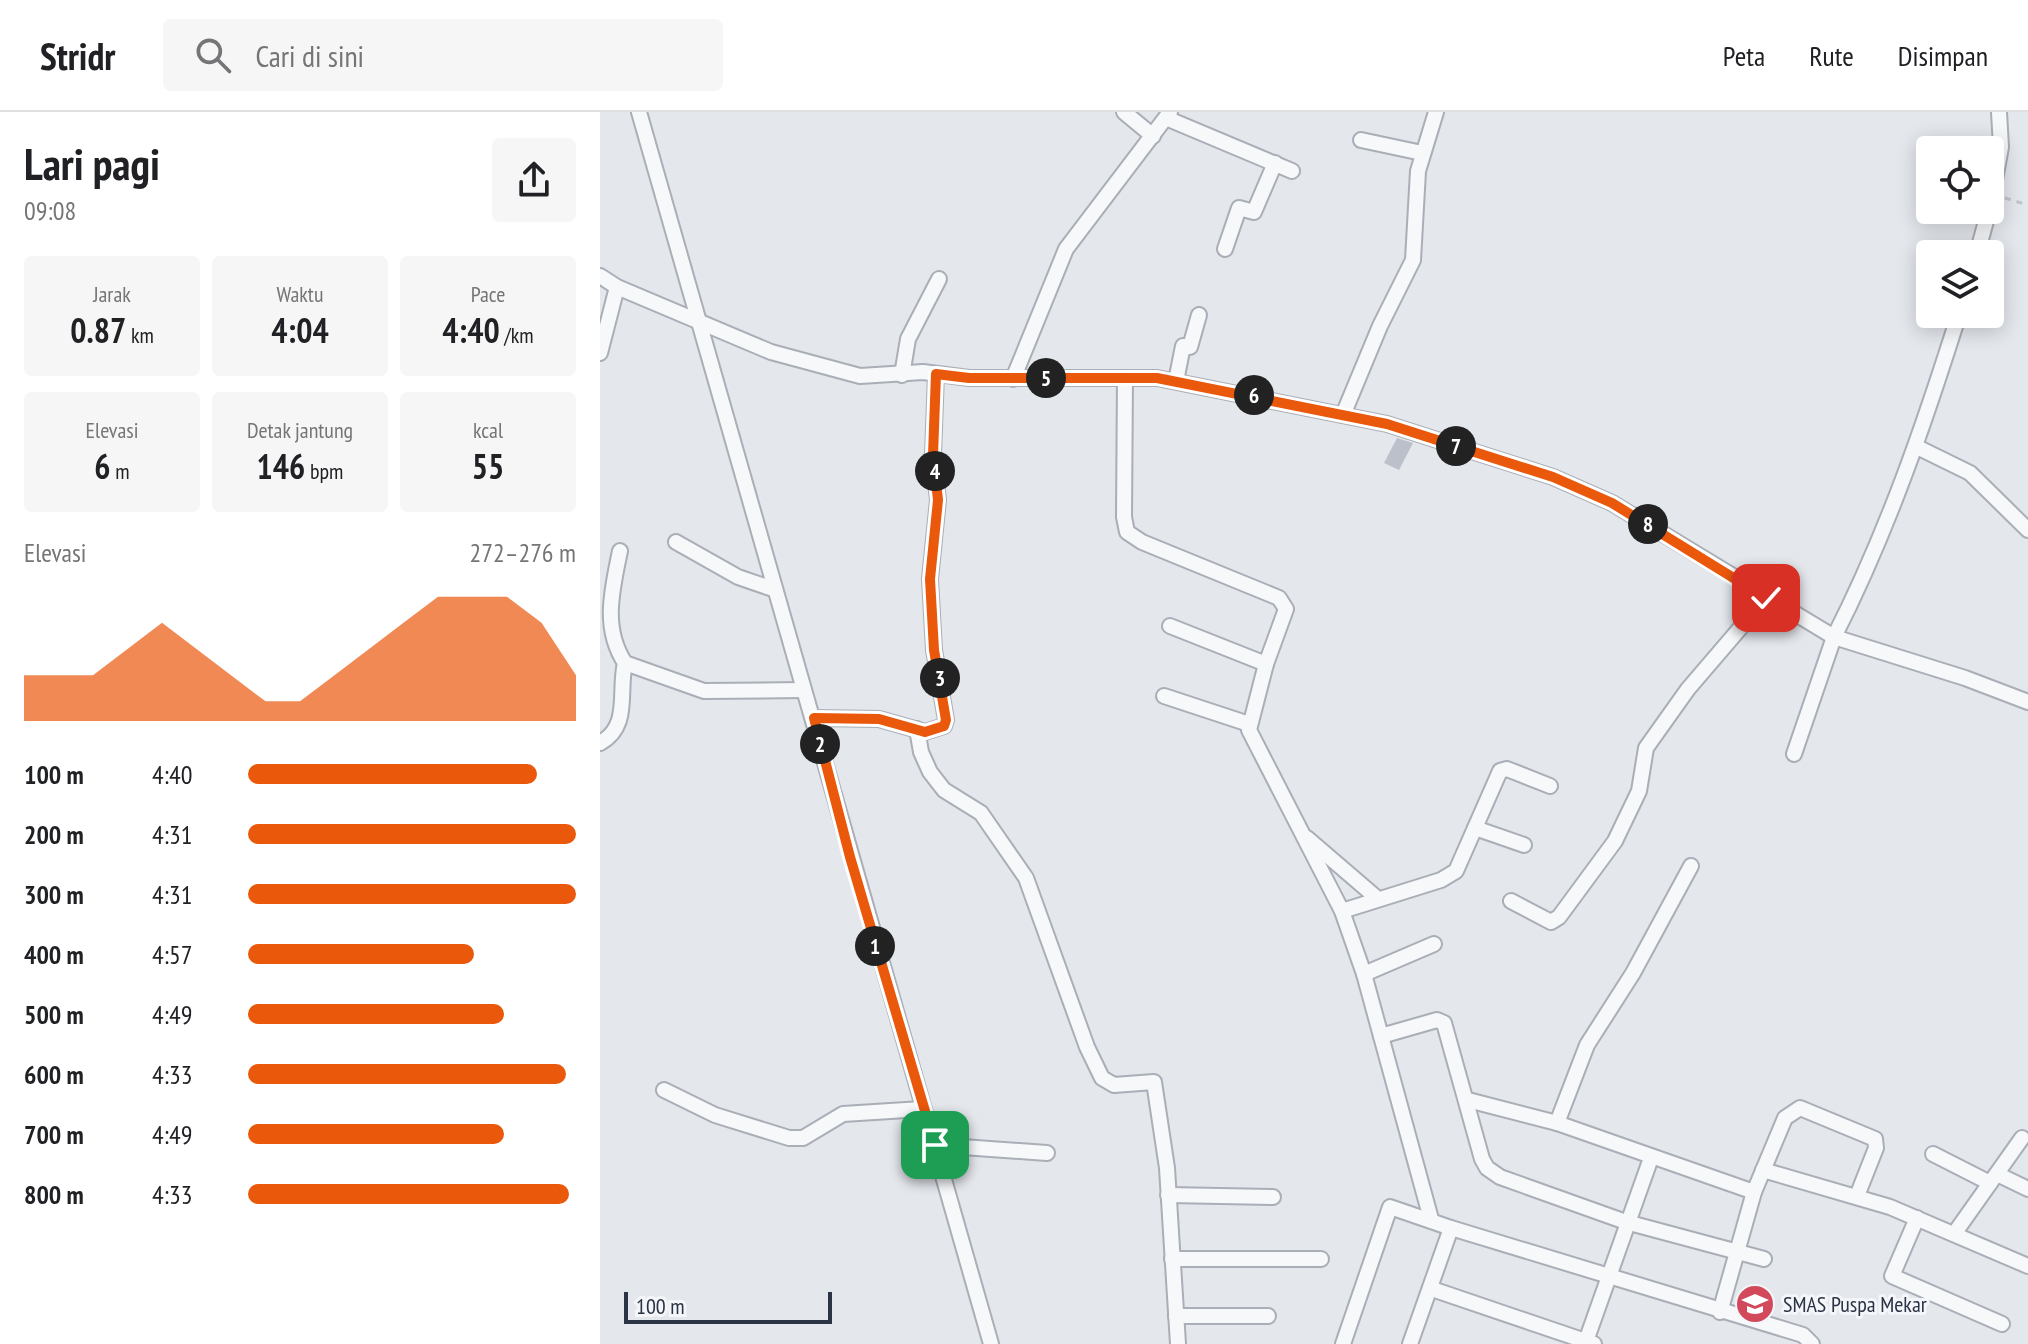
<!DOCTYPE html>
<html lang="id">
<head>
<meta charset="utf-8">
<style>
  body { margin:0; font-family:"PT Sans Narrow",sans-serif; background:#f6f6f6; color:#202124; height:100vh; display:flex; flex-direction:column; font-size:30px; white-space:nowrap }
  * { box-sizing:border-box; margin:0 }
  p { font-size:26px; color:#757577 }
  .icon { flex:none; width:44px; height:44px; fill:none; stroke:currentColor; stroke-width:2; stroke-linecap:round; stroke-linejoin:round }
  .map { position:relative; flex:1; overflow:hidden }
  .details { display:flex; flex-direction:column; background:#fff; width:600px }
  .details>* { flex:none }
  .buttons { position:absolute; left:1316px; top:24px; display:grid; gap:16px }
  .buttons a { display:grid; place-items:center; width:88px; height:88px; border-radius:8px; background:#fff; box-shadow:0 4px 20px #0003; font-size:40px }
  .scale { position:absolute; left:24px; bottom:20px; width:208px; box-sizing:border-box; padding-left:8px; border:4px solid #2b3445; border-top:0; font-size:22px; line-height:28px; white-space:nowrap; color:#2b3445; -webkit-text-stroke:6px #f4f6f9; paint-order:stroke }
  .pin { position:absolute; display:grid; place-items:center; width:68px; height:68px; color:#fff; margin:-34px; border-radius:16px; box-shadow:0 4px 12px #0006 }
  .km { position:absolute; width:40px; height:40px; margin:-20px; border-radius:50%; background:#222; color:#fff; font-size:22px; line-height:40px; text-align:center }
  .round { display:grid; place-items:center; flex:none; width:84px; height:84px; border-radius:8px; background:#f6f6f6 }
  .head { display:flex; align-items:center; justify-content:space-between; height:136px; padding:0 24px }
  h1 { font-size:44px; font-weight:600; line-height:60px }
  .stats { display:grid; grid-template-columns:repeat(3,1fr); gap:12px; height:136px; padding:8px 24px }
  .stats div { display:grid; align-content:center; border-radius:8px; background:#f6f6f6; text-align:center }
  .stats b { font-size:34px; font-weight:600 }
  .stats small { font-size:22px; font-weight:400 }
  .stats p { font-size:22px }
  .chart { height:224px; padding:16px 24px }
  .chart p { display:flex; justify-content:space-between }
  .chart svg { width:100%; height:144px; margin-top:8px; fill:#ea580c; opacity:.7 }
  ul { padding:0 24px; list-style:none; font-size:26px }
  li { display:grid; grid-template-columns:128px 96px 1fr; align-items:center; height:60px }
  li i { height:20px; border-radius:10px; background:#ea580c }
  header { display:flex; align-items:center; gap:48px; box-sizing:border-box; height:112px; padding:0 40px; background:#fff; border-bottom:2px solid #e0e0e0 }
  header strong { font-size:38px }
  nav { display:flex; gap:44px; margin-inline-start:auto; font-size:28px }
  .search { width:560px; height:72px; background:#f6f6f6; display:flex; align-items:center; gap:20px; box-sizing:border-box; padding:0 28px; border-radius:8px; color:#757577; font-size:30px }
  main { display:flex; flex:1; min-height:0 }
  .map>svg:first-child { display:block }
  .building { fill:#bbc0ca }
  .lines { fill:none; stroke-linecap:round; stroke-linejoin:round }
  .minor-casing { stroke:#a9aeb7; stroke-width:18 }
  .path { stroke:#c2c5cb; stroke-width:3; stroke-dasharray:6 6; stroke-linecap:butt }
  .minor { stroke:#f7f8fa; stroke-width:14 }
  .route-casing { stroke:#fff; stroke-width:16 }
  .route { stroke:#ea580c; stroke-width:10 }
  .labels { text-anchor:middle; stroke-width:6; stroke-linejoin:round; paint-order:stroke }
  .poi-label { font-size:22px; fill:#2b3445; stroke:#f4f6f9; text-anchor:start }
</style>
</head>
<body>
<header>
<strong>Stridr</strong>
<div class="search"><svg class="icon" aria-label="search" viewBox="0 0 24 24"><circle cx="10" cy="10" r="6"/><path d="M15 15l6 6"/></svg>Cari di sini</div>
<nav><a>Peta</a><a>Rute</a><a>Disimpan</a></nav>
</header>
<main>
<section class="details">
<div class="head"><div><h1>Lari pagi</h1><p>09:08</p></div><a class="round"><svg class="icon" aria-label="share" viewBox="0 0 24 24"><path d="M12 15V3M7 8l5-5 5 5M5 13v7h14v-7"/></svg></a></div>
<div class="stats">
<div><p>Jarak</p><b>0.87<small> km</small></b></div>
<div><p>Waktu</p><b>4:04</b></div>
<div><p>Pace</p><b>4:40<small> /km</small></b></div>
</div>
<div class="stats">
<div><p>Elevasi</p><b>6<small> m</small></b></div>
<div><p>Detak jantung</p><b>146<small> bpm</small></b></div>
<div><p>kcal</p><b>55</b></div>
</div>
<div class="chart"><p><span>Elevasi</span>272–276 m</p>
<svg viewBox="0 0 160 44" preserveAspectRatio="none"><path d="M0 44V30L10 30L20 30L30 22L40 14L50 22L60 30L70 38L80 38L90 30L100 22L110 14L120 6L130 6L140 6L150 14L160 30V44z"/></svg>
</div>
<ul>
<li><b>100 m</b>4:40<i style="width:88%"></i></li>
<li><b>200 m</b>4:31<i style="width:100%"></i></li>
<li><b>300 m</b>4:31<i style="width:100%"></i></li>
<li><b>400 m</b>4:57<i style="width:69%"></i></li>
<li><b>500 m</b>4:49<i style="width:78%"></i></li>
<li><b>600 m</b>4:33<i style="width:97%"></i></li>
<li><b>700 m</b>4:49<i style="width:78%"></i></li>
<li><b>800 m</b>4:33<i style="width:98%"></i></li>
</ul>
</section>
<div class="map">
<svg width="1428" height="1232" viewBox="0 0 1428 1232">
  <rect width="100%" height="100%" fill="#e4e7ec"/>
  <path class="building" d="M797 326 813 331 799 358 784 351Z"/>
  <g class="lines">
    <g class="minor-casing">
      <g id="minor">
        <path d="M39 0 391 1232"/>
        <path d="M524 0 553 24"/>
        <path d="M566 6 692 59"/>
        <path d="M761 28 822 41"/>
        <path d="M1390 96 1401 35 1399 0"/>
        <path d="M625 137 639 96 654 100 675 51"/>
        <path d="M1377 142 1389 98"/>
        <path d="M0 164 17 175 171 240 260 264 323 260 369 266H557L787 312 953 365 1012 391 1234 525C1287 421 1324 313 1359 202"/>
        <path d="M0 241 17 175"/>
        <path d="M302 263 308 227 339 167"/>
        <path d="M525 266 524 405 527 420 542 430 679 486 686 497 666 552 649 618 742 799 764 862 831 1107"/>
        <path d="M413 267 466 137 570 0"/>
        <path d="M576 269 583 234 590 235 599 203"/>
        <path d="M743 303 780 214 813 148 818 59 836 0"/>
        <path d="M1317 335 1370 361 1428 418"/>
        <path d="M76 430 138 465 173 477"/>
        <path d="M20 439C12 478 2 516 25 551L104 579 204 578"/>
        <path d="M570 514 666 552"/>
        <path d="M564 584 649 612"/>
        <path d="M214 606 279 607 325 620 344 614 346 608 334 538 330 467 338 388 333 343 336 262"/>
        <path d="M317 617 321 640 330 660 344 678 381 701 426 766 487 935 502 966 514 973 554 970 567 1056 578 1232"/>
        <path d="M0 631C31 614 18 580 25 551"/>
        <path d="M1194 642 1234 525 1365 566 1428 590"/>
        <path d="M875 716 924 733"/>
        <path d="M707 726 778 787"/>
        <path d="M911 789 951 810 959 805 1015 729 1039 679 1046 636 1088 577 1166 486"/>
        <path d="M742 799 841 768 856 759 900 659 907 657 950 674"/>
        <path d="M764 862 834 832"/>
        <path d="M781 924 837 908 844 911 882 1047 887 1056 900 1065 1026 1110 1164 1147"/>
        <path d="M64 978 115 1003 189 1026H203L243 1002 322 997"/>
        <path d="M868 988 957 1011 1154 1080"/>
        <path d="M957 1011 987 933 1033 861 1091 754"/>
        <path d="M335 1033 447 1041"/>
        <path d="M1333 1042 1390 1071"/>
        <path d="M1163 1058 1290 1095 1428 1154"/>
        <path d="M1397 1062 1428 1077"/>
        <path d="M568 1083 673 1085"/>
        <path d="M1317 1106 1292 1164 1402 1212"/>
        <path d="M1354 1122 1422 1026"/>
        <path d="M572 1147H721"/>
        <path d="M832 1177 994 1232"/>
        <path d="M1120 1200 1154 1080 1185 1006 1200 996 1275 1027 1276 1036 1257 1084"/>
        <path d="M576 1204H668"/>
        <path d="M743 1232 790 1095 851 1116"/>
        <path d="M810 1232 851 1116 1203 1223 1212 1232"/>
        <path d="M985 1232 1051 1046"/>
      </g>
    </g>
    <path class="path" d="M1405 86 1428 93"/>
    <use href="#minor" class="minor"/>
  </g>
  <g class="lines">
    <g class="route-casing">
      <path id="route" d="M335 1033 250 745 214 606 279 607 325 620 344 614 346 608 334 538 330 467 338 388 333 343 336 262 369 266H557L787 312 953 365 1012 391 1166 486"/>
    </g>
    <use href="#route" class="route"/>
  </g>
  <defs>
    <g id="school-disc" transform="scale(2)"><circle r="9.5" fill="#d1495b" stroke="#f4f6f9"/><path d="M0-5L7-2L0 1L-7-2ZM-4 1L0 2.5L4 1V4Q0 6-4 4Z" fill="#fff"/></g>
  </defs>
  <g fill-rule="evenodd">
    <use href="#school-disc" x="1155" y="1192"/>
  </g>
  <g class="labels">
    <g class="poi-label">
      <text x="1183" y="1200">SMAS Puspa Mekar</text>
    </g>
  </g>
</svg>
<div class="buttons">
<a><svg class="icon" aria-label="locate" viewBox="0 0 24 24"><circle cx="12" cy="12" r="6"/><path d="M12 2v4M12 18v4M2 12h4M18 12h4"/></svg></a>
<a><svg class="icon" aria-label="layers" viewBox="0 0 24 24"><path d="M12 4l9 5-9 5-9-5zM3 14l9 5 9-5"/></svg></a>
</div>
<div class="scale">100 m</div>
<div class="pin" style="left:335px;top:1033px;background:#1e9e55"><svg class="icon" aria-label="arrive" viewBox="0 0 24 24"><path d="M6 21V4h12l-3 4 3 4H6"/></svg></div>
<div class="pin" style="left:1166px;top:486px;background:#d93025"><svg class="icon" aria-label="check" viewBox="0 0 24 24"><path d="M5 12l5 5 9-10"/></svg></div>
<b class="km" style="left:275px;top:834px">1</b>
<b class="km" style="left:220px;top:632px">2</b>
<b class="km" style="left:340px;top:566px">3</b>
<b class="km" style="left:335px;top:359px">4</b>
<b class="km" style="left:446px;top:266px">5</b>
<b class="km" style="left:654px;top:283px">6</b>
<b class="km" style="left:856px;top:334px">7</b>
<b class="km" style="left:1048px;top:412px">8</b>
</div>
</main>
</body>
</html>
